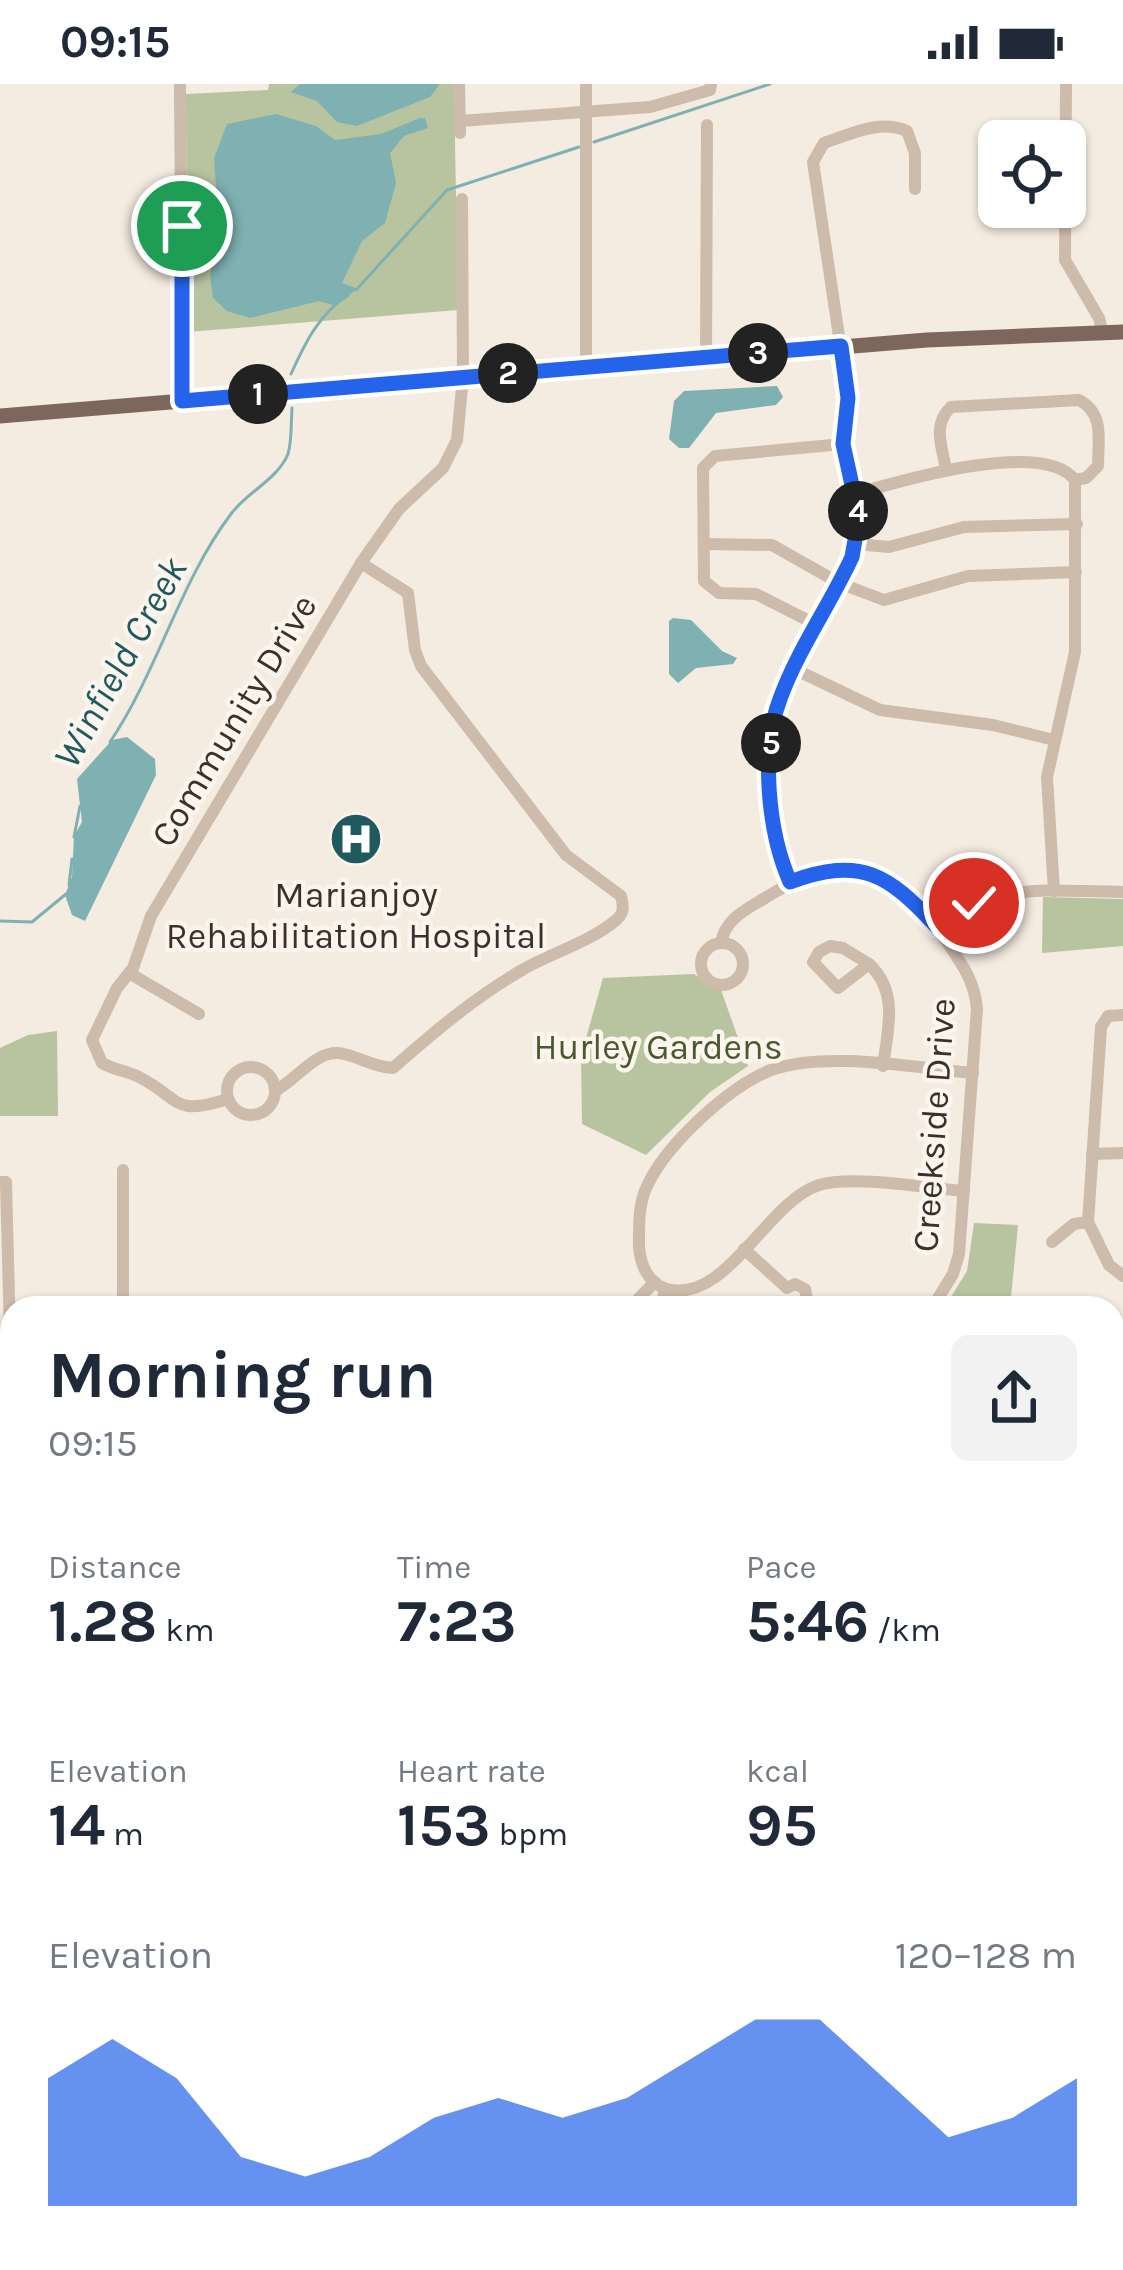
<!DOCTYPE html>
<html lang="en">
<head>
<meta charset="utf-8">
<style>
  body { margin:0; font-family:Karla,sans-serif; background:#f2f2f3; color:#1f2937; height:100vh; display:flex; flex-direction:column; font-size:45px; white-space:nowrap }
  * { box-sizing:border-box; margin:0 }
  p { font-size:39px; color:#747a83 }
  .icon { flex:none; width:66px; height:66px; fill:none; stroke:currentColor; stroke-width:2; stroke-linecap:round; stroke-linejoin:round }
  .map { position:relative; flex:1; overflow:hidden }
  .panel { position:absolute; left:0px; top:1212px; width:1125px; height:975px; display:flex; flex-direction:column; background:#fff; border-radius:36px 36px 0 0; box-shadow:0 3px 9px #0004 }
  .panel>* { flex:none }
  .tools { position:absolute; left:978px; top:36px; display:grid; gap:24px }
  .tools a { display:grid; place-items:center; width:108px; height:108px; border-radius:18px; background:#fff; box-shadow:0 3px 9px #0004; font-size:60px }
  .pin { position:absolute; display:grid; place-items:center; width:102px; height:102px; color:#fff; margin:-51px; border:6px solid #fff; border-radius:50%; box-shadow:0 3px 12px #0007 }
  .km { position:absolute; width:60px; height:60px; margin:-30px; border-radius:50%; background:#222; color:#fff; font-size:33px; line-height:60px; text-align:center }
  .round { display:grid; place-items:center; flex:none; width:126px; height:126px; border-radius:18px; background:#f2f2f3 }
  .head { display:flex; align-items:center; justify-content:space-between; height:204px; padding:0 48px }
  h1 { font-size:66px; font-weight:700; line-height:90px }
  .metrics { display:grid; grid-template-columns:repeat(3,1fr); gap:18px; height:204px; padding:12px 48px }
  .metrics div { display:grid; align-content:center }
  .metrics b { font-size:60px; font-weight:700 }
  .metrics small { font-size:33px; font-weight:400 }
  .metrics p { font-size:33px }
  .chart { height:336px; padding:24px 48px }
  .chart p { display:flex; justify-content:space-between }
  .chart svg { width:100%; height:216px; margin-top:12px; fill:#2563eb; opacity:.7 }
  .status { display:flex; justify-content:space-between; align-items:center; height:84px; padding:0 60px; background:#fff; direction:ltr }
  .status svg { height:33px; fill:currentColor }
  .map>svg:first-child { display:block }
  .green { fill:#b8c4a0 }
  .water { fill:#7fb0b2 }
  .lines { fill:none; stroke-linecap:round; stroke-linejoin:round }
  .stream { stroke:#7fb0b2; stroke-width:3 }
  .minor { stroke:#cdbbac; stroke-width:12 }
  .major { stroke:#7d675c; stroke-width:15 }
  .route-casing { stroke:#fff; stroke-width:24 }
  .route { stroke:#2563eb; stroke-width:15 }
  .labels { text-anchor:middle; stroke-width:9; stroke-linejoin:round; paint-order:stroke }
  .street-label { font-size:36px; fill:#3b302b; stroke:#fbf5ee }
  .poi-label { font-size:36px; fill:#3b302b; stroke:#fbf5ee }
  .park-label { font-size:36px; fill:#4a5a2e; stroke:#fbf5ee }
  .water-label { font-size:39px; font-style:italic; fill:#1f5a5e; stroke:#fbf5ee }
</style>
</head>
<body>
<div class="status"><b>09:15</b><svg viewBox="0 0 49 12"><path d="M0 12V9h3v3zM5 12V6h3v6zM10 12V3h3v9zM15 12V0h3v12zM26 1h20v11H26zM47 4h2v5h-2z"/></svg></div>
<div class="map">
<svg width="1123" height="2186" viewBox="0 0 1123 2186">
  <rect width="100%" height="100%" fill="#f4ebe1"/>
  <g class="green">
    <path d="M269 0H454L458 226 187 248 186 10 268 6Z"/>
    <path d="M1043 813 1123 815V862L1042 869Z"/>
    <path d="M694 890 721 906 748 982 710 1008 646 1071 582 1040 581 972 603 894Z"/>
    <path d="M57 947 58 1032H0V964L28 951Z"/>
    <path d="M974 1139 1018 1141 1010 1224H944L967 1187Z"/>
  </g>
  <g class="water">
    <path d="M300 0H439V1L430 13 357 42 337 38 317 17 291 8Z"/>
    <path d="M276 30 316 42 335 56 381 50 420 34H425L428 44 404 52 390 69 396 99 385 139 362 157 342 199 358 205 333 221 319 217 250 234 227 227 213 214 210 192 219 147 214 74 227 40Z"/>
    <path d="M777 302 783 313 776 321 716 329 689 364H679L669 355 674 317 684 307Z"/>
    <path d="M673 534 691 536 722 567 737 574 733 580 696 584 678 599 669 590V537Z"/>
    <path d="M127 653 155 675 156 691 85 837 72 831 65 811 72 793 74 752 82 738 77 695 112 656Z"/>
  </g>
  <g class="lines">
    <g class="stream">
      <path d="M594 58 770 0"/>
      <path d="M356 206 447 106 579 63"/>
      <path d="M291 290C305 259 319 230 348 211"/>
      <path d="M110 658C158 587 180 497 231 430 247 408 277 396 288 370 292 357 291 338 292 324"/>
      <path d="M74 753 80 722"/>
      <path d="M69 801 72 775"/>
      <path d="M0 837 32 838 66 810"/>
      <path d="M1113 1385 1123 1379"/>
      <path d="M0 1714 12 1701"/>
    </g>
    <g class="minor">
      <path d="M180 0 182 317"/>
      <path d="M459 0 460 49"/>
      <path d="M586 0V281"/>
      <path d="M1066 0 1065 176 1099 234 1103 249"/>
      <path d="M460 37 650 23 710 6 711 0"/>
      <path d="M706 273 707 41"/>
      <path d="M946 385C942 363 932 340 951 323L1079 316C1105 330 1098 356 1098 382L1086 394 1075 396"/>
      <path d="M855 410C900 397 1043 354 1075 396V568L1047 693 1054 807"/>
      <path d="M704 460 772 461 839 499 884 516 968 492 1076 488"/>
      <path d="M856 460 889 463 964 443 1077 440"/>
      <path d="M361 479 399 425 443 384 457 356 463 293 462 115"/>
      <path d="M817 541 756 510 719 509 704 497 703 384 715 372 843 360"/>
      <path d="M794 585 880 626 993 641 1054 656"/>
      <path d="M790 798C768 748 760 667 780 615 798 565 830 521 852 473L859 433 843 360 847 306 813 78 824 59C852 50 879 35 907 47L915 69V105"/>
      <path d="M936 842C1008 797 1042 807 1123 808"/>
      <circle cx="722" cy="880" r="21"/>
      <path d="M721 859C725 835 745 826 765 814 842 765 897 785 947 858 962 880 975 898 977 925L959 1170 953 1190 932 1224"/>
      <path d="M830 862 843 864 869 880 838 904 813 878 819 868Z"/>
      <path d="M869 880C899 908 888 945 883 982"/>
      <path d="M129 889 199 930"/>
      <path d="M1123 931 1108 932 1101 943 1088 1138 1109 1181 1123 1192"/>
      <circle cx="251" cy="1007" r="24"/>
      <path d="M228 1015C172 1033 182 1015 139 993 127 987 114 986 102 979L92 956 117 904 133 884 151 832 361 479 408 509 415 566 421 582 566 771 621 812C624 823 624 830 615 837 588 859 551 869 522 886 474 914 434 948 393 984 373 983 362 974 344 970 317 963 297 996 275 1007"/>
      <path d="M1092 1070 1123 1069"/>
      <path d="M123 1086V1224"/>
      <path d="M0 1098H6L12 1326"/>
      <path d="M964 1107C927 1104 853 1091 819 1101 766 1118 727 1220 667 1205 648 1200 640 1180 639 1162 639 1141 638 1119 648 1100 668 1059 731 1000 774 985 830 967 914 984 973 989"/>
      <path d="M1052 1158 1074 1140 1088 1138"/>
      <path d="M744 1165 787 1204 795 1200 805 1205 807 1215 799 1224"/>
      <path d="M636 1224 638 1215 655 1198"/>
      <path d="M659 1224 666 1205"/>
      <path d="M0 1342 12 1341"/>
      <path d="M1113 1486V1495"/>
      <path d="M0 1494H12"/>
      <path d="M1113 1599 1118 1609 1113 1617"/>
      <path d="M1113 1951 1123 1954"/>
      <path d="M1113 2051 1123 2045"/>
      <path d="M1113 2105 1123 2125"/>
      <path d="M412 2175 415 2186"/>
      <path d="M551 2175V2186"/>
      <path d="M691 2175 694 2186"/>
      <path d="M848 2175 854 2186"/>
      <path d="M1011 2175 1016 2186"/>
      <path d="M882 2186 901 2175"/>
    </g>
    <path class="major" d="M0 332 927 256 1123 248"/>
  </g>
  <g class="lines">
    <g class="route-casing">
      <path id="route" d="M182 142V317L841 262 848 314 843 360 859 433 852 473C830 521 798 565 780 615 760 666 768 748 790 798 861 772 888 790 936 842L974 819"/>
    </g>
    <use href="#route" class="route"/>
  </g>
  <defs>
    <g id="hospital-disc" transform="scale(2.7)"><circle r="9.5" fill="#1f5a5e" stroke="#fbf5ee"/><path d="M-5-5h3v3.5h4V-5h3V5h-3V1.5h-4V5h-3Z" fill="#fff"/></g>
  </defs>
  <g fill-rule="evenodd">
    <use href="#hospital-disc" x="356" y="755"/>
  </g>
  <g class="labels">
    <g class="street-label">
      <text transform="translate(233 636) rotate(-59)" y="13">Community Drive</text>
      <text transform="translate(933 1041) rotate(-86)" y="13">Creekside Drive</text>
    </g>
    <g class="poi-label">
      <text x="356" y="823">Marianjoy<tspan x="356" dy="41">Rehabilitation Hospital</tspan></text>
    </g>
    <g class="park-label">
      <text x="658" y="975">Hurley Gardens</text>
    </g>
    <g class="water-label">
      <text transform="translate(119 578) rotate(-61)" y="14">Winfield Creek</text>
    </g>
  </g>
</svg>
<div class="tools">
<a><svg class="icon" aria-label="locate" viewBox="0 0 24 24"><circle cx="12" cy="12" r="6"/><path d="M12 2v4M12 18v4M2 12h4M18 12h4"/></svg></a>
</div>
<div class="pin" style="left:182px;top:142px;background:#1e9e55"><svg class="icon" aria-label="arrive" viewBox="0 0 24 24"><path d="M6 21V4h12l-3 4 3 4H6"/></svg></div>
<div class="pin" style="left:974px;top:819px;background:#d93025"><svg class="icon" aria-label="check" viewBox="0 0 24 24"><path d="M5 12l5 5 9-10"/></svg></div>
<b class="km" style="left:258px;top:310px">1</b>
<b class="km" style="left:508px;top:289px">2</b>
<b class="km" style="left:758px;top:269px">3</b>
<b class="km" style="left:858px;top:427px">4</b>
<b class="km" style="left:771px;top:659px">5</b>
<section class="panel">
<div class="head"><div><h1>Morning run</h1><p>09:15</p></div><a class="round"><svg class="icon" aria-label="share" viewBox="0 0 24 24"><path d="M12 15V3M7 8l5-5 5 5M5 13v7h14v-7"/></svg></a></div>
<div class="metrics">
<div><p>Distance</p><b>1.28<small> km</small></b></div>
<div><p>Time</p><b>7:23</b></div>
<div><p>Pace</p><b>5:46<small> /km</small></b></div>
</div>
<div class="metrics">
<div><p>Elevation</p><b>14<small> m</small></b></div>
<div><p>Heart rate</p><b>153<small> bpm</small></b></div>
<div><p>kcal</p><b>95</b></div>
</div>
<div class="chart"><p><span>Elevation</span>120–128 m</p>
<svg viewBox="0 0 160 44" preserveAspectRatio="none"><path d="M0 44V18L10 10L20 18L30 34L40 38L50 34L60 26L70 22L80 26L90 22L100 14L110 6L120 6L130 18L140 30L150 26L160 18V44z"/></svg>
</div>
</section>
</div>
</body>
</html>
